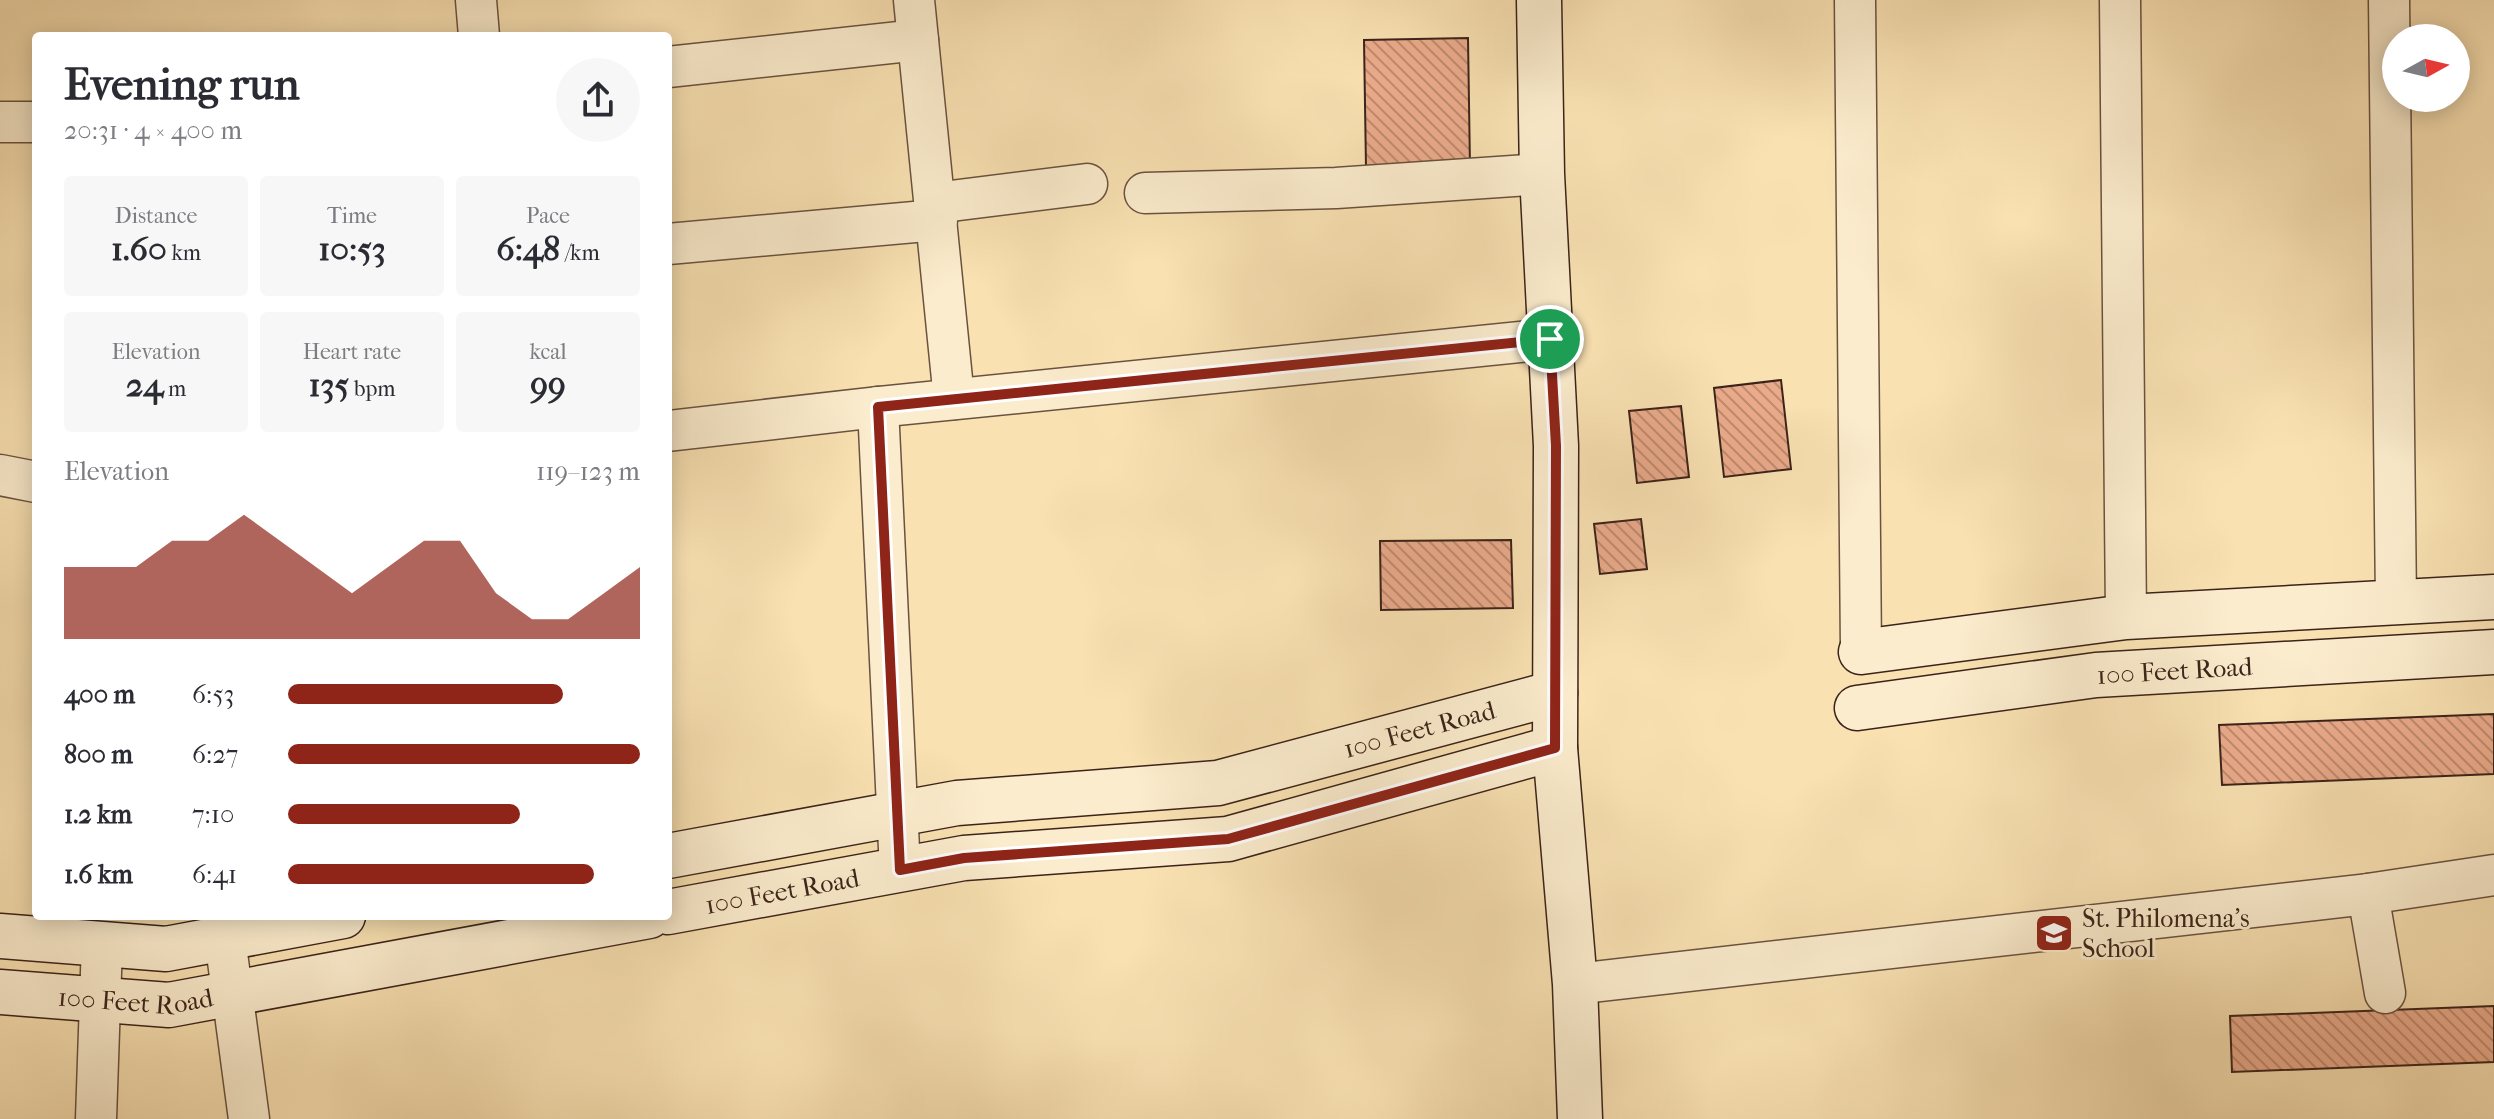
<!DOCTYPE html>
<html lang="en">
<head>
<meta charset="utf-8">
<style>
  body { margin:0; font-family:"IM FELL French Canon",serif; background:#f7f7f7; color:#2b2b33; height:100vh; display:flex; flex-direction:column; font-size:30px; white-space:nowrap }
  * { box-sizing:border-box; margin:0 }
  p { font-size:26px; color:#7c7c81 }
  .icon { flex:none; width:44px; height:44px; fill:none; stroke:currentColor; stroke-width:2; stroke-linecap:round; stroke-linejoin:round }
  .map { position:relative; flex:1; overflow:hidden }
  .sheet { position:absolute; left:32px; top:32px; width:640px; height:888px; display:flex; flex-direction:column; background:#fff; border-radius:8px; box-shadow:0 4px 20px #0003 }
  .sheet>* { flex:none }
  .needle { width:52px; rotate:82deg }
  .controls { position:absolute; left:2382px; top:24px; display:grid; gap:16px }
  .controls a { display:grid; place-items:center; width:88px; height:88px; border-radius:50%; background:#fff; box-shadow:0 4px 20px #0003; font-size:40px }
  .pin { position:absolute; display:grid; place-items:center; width:68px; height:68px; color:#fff; margin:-34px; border:4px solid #fff; border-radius:50%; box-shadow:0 2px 8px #0007 }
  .round { display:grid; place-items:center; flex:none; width:84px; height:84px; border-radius:42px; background:#f7f7f7 }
  .summary { display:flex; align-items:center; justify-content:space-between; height:136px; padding:0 32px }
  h1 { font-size:44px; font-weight:700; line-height:60px }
  .figures { display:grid; grid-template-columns:repeat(3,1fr); gap:12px; height:136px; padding:8px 32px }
  .figures div { display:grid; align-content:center; border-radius:8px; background:#f7f7f7; text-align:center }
  .figures b { font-size:34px; font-weight:700 }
  .figures small { font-size:22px; font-weight:400 }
  .figures p { font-size:22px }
  .chart { height:224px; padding:16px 32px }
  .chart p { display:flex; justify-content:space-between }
  .chart svg { width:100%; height:144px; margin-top:8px; fill:#8f2418; opacity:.7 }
  ul { padding:0 32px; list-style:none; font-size:26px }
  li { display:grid; grid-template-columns:128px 96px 1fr; align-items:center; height:60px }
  li i { height:20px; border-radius:10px; background:#8f2418 }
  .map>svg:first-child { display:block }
  .building { fill:url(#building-back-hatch); stroke:#3b231a; stroke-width:2 }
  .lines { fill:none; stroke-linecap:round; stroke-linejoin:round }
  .street-casing { stroke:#6a5240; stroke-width:43 }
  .secondary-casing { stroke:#3b231a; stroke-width:47 }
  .street { stroke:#fbeccd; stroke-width:40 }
  .secondary { stroke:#fbeccd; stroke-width:44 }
  .route-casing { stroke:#fff; stroke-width:16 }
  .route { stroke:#8f2418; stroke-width:10 }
  .labels { text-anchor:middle; stroke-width:6; stroke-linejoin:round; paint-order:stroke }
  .street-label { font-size:26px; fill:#3b231a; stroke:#fbeccd }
  .poi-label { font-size:26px; fill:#3b231a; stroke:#fbeccd; text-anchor:start }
</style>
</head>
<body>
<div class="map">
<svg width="2494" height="1119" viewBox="0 0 2494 1119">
  <defs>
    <pattern id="building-back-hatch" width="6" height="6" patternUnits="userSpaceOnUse" patternTransform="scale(2)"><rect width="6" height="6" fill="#ebab8b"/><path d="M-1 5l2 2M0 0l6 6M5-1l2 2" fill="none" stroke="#c08b71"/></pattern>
  </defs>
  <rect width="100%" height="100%" fill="#f9e1b2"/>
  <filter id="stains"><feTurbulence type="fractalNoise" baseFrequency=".0025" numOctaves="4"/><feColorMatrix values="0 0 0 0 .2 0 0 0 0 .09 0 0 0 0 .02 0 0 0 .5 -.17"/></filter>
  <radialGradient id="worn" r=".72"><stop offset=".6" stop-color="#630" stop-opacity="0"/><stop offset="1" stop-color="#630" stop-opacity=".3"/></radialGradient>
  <g class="building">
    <path d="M1468 38 1470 167 1366 168 1364 40Z"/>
    <path d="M1781 380 1791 469 1724 477 1714 388Z"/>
    <path d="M1681 406 1689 477 1637 483 1629 411Z"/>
    <path d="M1641 519 1647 569 1600 574 1594 524Z"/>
    <path d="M1511 540 1513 608 1381 610 1380 541Z"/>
    <path d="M2494 714V774L2222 785 2219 725Z"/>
    <path d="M2494 1006V1062L2232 1072 2230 1016Z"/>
  </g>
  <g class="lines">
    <g class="street-casing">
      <g id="street">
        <path d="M476 0 479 36"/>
        <path d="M914 0 954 399"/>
        <path d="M1855 0 1861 652"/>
        <path d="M2120 0 2126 617"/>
        <path d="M2389 0 2396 602"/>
        <path d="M668 67 918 40"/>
        <path d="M0 122H36"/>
        <path d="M1145 193 1336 188 1542 174"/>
        <path d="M935 203 1087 184"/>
        <path d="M668 244 937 220"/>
        <path d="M878 407 900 870"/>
        <path d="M668 431 878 407 1550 339"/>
        <path d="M0 475 36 482"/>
        <path d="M2368 894 2494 875"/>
        <path d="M222 916 249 1119"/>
        <path d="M1575 984 2368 894 2385 993"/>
        <path d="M96 1119 102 943"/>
      </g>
    </g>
    <g class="secondary-casing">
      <g id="secondary">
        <path d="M1539 0 1542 174 1556 446 1555 748 1575 984 1580 1119"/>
        <path d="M1861 652 2126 617 2494 597"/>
        <path id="s1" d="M1857 708 2096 675 2494 652"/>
        <path id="s2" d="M668 856 957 803 1218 783 1555 693"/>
        <path id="s3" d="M668 912 964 858 1228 839 1555 748"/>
        <path d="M0 936 166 949 343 916"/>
        <path id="s4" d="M0 992 169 1005 649 916"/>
      </g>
    </g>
    <use href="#street" class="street"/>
    <use href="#secondary" class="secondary"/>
  </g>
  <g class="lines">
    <g class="route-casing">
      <path id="route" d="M1550 339 1556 446 1555 748 1228 839 964 858 900 870 878 407Z"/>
    </g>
    <use href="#route" class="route"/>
  </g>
  <defs>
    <g id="school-square" transform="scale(2)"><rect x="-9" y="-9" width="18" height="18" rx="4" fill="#8f2418" stroke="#fbeccd"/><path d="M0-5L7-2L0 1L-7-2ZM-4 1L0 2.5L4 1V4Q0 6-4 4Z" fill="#fff"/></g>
  </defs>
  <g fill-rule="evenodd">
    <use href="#school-square" x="2054" y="933"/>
  </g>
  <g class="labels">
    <g class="street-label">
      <text dy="9" stroke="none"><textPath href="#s1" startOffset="320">100 Feet Road</textPath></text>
      <text dy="9" stroke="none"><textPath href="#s2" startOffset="764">100 Feet Road</textPath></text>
      <text dy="9" stroke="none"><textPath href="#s3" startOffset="116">100 Feet Road</textPath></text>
      <text dy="9" stroke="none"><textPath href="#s4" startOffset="136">100 Feet Road</textPath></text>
    </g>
    <g class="poi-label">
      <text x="2082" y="927">St. Philomena's<tspan x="2082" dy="30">School</tspan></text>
    </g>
  </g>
  <rect width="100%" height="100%" filter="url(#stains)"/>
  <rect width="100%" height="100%" fill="url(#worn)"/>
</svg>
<div class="controls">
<a><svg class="needle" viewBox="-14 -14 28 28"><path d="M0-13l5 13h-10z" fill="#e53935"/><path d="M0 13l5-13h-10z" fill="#7c7c81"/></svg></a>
</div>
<div class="pin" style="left:1550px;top:339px;background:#1e9e55"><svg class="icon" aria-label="arrive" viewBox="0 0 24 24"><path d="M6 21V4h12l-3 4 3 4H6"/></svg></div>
<section class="sheet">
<div class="summary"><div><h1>Evening run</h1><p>20:31 · 4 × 400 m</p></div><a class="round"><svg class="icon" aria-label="share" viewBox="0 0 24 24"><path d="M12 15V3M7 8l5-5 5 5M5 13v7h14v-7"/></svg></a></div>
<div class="figures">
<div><p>Distance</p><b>1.60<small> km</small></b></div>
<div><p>Time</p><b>10:53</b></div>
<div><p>Pace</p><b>6:48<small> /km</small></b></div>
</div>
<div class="figures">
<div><p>Elevation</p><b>24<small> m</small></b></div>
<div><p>Heart rate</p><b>135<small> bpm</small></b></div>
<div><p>kcal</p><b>99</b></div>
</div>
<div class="chart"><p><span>Elevation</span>119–123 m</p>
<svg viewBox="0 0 160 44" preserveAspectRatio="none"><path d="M0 44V22L10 22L20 22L30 14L40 14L50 6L60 14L70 22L80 30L90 22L100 14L110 14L120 30L130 38L140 38L150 30L160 22V44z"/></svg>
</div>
<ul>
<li><b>400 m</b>6:53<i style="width:78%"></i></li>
<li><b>800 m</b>6:27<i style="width:100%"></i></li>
<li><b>1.2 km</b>7:10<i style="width:66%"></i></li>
<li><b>1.6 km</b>6:41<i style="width:87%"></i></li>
</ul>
</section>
</div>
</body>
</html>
